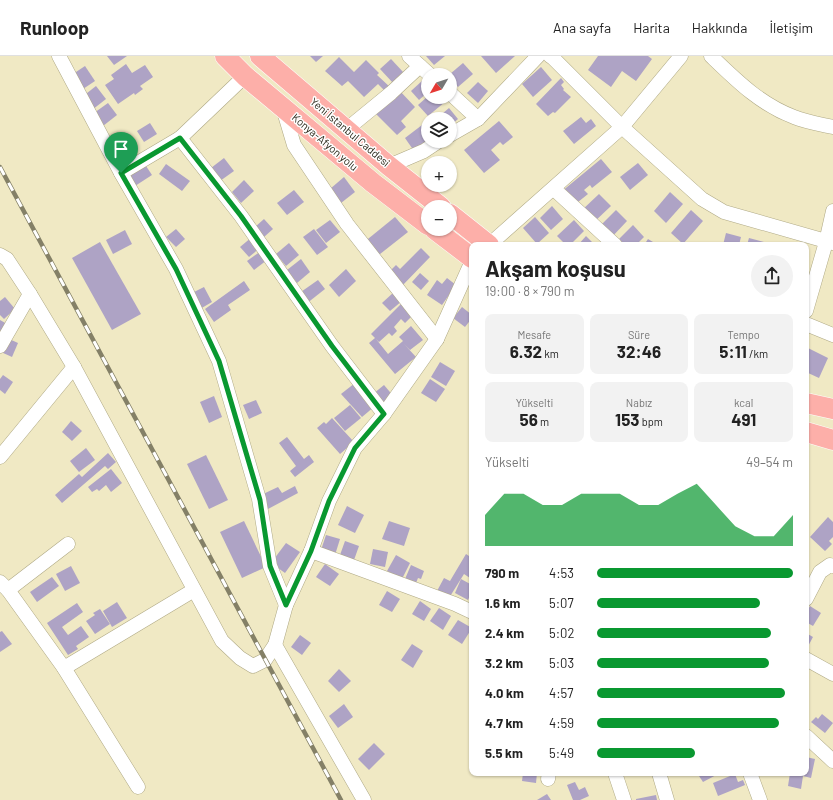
<!DOCTYPE html>
<html lang="tr">
<head>
<meta charset="utf-8">
<style>
  body { margin:0; font-family:Barlow,sans-serif; background:#f2f2f2; color:#222; height:100vh; display:flex; flex-direction:column; font-size:15px; white-space:nowrap }
  * { box-sizing:border-box; margin:0 }
  p { font-size:13px; color:#767676 }
  .icon { flex:none; width:22px; height:22px; fill:none; stroke:currentColor; stroke-width:2; stroke-linecap:round; stroke-linejoin:round }
  .map { position:relative; flex:1; overflow:hidden }
  .side { position:absolute; left:469px; top:186px; width:340px; height:534px; display:flex; flex-direction:column; background:#fff; border-radius:8px; box-shadow:0 1px 3px #0004 }
  .side>* { flex:none }
  .needle { width:26px; rotate:231deg }
  .controls { position:absolute; left:421px; top:12px; display:grid; gap:8px }
  .controls a { display:grid; place-items:center; width:36px; height:36px; border-radius:50%; background:#fff; box-shadow:0 1px 3px #0004; font-size:20px }
  .pin { position:absolute; display:grid; place-items:center; width:34px; height:34px; color:#fff; margin:-41px -17px; border-radius:50% 50% 50% 0; rotate:-45deg; box-shadow:0 0 4px #0007 }
  .pin .icon { rotate:45deg }
  .round { display:grid; place-items:center; flex:none; width:42px; height:42px; border-radius:21px; background:#f2f2f2 }
  .overview { display:flex; align-items:center; justify-content:space-between; height:68px; padding:0 16px }
  h1 { font-size:22px; font-weight:700; line-height:30px }
  .stats { display:grid; grid-template-columns:repeat(3,1fr); gap:6px; height:68px; padding:4px 16px }
  .stats div { display:grid; align-content:center; border-radius:8px; background:#f2f2f2; text-align:center }
  .stats b { font-size:17px; font-weight:700 }
  .stats small { font-size:11px; font-weight:400 }
  .stats p { font-size:11px }
  .chart { height:112px; padding:8px 16px }
  .chart p { display:flex; justify-content:space-between }
  .chart svg { width:100%; height:72px; margin-top:4px; fill:#099830; opacity:.7 }
  ul { padding:0 16px; list-style:none; font-size:13px }
  li { display:grid; grid-template-columns:64px 48px 1fr; align-items:center; height:30px }
  li i { height:10px; border-radius:5px; background:#099830 }
  header { display:flex; align-items:center; gap:24px; box-sizing:border-box; height:56px; padding:0 20px; background:#fff; border-bottom:1px solid #e0e0e0 }
  header strong { font-size:19px }
  nav { display:flex; gap:22px; margin-inline-start:auto; font-size:14px }
  .map>svg:first-child { display:block }
  .building { fill:#aea3c5 }
  .lines { fill:none; stroke-linecap:round; stroke-linejoin:round }
  .minor-casing { stroke:#afa985; stroke-width:15 }
  .highway-casing { stroke:#fff; stroke-width:21 }
  .minor { stroke:#fff; stroke-width:14 }
  .highway { stroke:#fdafa9; stroke-width:20 }
  .rail-casing { stroke:#848067; stroke-width:4.5 }
  .rail { stroke:#fff; stroke-width:3; stroke-dasharray:9; stroke-linecap:butt }
  .route-casing { stroke:#fff; stroke-width:8 }
  .route { stroke:#099830; stroke-width:5 }
  .labels { text-anchor:middle; stroke-width:3; stroke-linejoin:round; paint-order:stroke }
  .street-label { font-size:11px; fill:#282618; stroke:#fff }
</style>
</head>
<body>
<header>
<strong>Runloop</strong>
<nav><a>Ana sayfa</a><a>Harita</a><a>Hakkında</a><a>İletişim</a></nav>
</header>
<div class="map">
<svg width="833" height="744" viewBox="0 0 833 744">
  <rect width="100%" height="100%" fill="#f0e9c4"/>
  <g class="building">
    <path d="M107 0H127L114 9Z"/>
    <path d="M310 0H323L316 6Z"/>
    <path d="M426 0H445L434 9Z"/>
    <path d="M481 0H515L496 17Z"/>
    <path d="M598 0H648L652 3 636 25 622 15 611 31 588 14Z"/>
    <path d="M339 1 354 16 366 4 379 17 377 19 391 32 387 37 378 28 364 41 348 25 342 30 325 15Z"/>
    <path d="M391 3 404 17 393 27 380 13Z"/>
    <path d="M463 7 473 18 458 31 450 22V18Z"/>
    <path d="M126 8 132 17 145 9 153 21 140 30 143 33 135 39 134 37 118 48 105 29 114 23 111 19Z"/>
    <path d="M85 10 95 25 83 33 73 18Z"/>
    <path d="M541 11 552 24 533 41 522 28Z"/>
    <path d="M561 22 564 26 561 29 564 33 563 34 571 41 555 57 553 56 548 60 536 48Z"/>
    <path d="M423 24 428 29V36L419 44 411 35Z"/>
    <path d="M478 26 488 35 478 47 467 37Z"/>
    <path d="M96 30 106 43 92 54 82 41Z"/>
    <path d="M399 34 415 51 401 65 406 71 397 79 375 57Z"/>
    <path d="M427 41H441L445 46 428 60 418 49Z"/>
    <path d="M108 47 117 59 103 70 94 57Z"/>
    <path d="M449 52 458 63 450 70V63H436Z"/>
    <path d="M581 61 586 67 591 63 596 70 574 88 563 75Z"/>
    <path d="M499 65 513 81 503 89 500 86 491 94 500 104 484 117 464 94Z"/>
    <path d="M426 66 428 70V85L414 95 405 82Z"/>
    <path d="M150 67 157 78 144 86 137 75Z"/>
    <path d="M128 84 137 95 123 108 118 102 122 99 117 93Z"/>
    <path d="M224 102 234 115 220 125 211 112Z"/>
    <path d="M601 103 612 116 592 132 590 129 584 134 588 138 573 150 561 136Z"/>
    <path d="M144 107 152 119 135 130 127 118Z"/>
    <path d="M638 107 648 119 630 134 620 121Z"/>
    <path d="M166 108 190 125 182 135 159 118Z"/>
    <path d="M344 121 355 136 341 147 330 133Z"/>
    <path d="M244 124 254 135 241 147 232 136Z"/>
    <path d="M294 134 304 146 287 159 277 147Z"/>
    <path d="M670 136 683 148 666 167 654 155Z"/>
    <path d="M599 138 611 150 593 167 581 155Z"/>
    <path d="M552 150 563 163 551 174 540 162Z"/>
    <path d="M616 154 627 165 611 182 599 171Z"/>
    <path d="M691 154 703 165 683 188 671 177Z"/>
    <path d="M395 161 408 176 375 202 363 187Z"/>
    <path d="M535 161 549 177 537 188 523 172Z"/>
    <path d="M264 163 273 173 264 181 255 171Z"/>
    <path d="M330 164 340 176 326 187 316 174Z"/>
    <path d="M574 164 584 175 570 189H566L557 180Z"/>
    <path d="M633 169 644 181 636 189H625L619 183Z"/>
    <path d="M176 173 185 183 176 191 166 181Z"/>
    <path d="M314 173 328 191 317 199 303 181Z"/>
    <path d="M125 174 132 188 113 198 106 184Z"/>
    <path d="M726 177 741 181 739 189H723Z"/>
    <path d="M586 180 595 189H578Z"/>
    <path d="M252 181 261 191 249 201 240 191Z"/>
    <path d="M749 182 764 186 763 189H747Z"/>
    <path d="M648 183 658 189H644Z"/>
    <path d="M100 186 141 258 112 274 72 202Z"/>
    <path d="M289 187 299 199 286 210 276 198Z"/>
    <path d="M421 192 430 201 401 231 388 217 396 209 400 213Z"/>
    <path d="M261 195 267 204 254 214 247 205Z"/>
    <path d="M301 203 310 216 297 227 287 214Z"/>
    <path d="M346 213 356 225 339 241 329 229Z"/>
    <path d="M420 217 429 225 421 234 412 226Z"/>
    <path d="M447 222 456 229 442 249 427 239 437 224 442 228Z"/>
    <path d="M318 224 325 233 306 248 298 238Z"/>
    <path d="M244 225 250 234 228 249 231 254 214 266 205 253Z"/>
    <path d="M204 231 212 246 200 253 197 247 199 246 194 236Z"/>
    <path d="M394 236 402 245 390 255 382 247Z"/>
    <path d="M5 241 15 253 4 263 0 259V245Z"/>
    <path d="M403 246 414 258 405 267 401 263 394 271 397 275 392 280 389 277 379 286 376 283 388 298 403 285 399 281 411 270 423 284 410 294 404 288 416 301 395 318 369 287 375 282 371 278Z"/>
    <path d="M462 251 472 259V262L465 271 453 262Z"/>
    <path d="M0 264 7 268 0 280Z"/>
    <path d="M7 282 18 287 12 301 1 296Z"/>
    <path d="M806 291 828 302 819 322 806 316Z"/>
    <path d="M440 306 455 315 446 330 431 321Z"/>
    <path d="M3 319 13 326 5 338 0 334V323Z"/>
    <path d="M430 323 445 333 436 346 421 337Z"/>
    <path d="M355 327 375 350 362 361 341 338Z"/>
    <path d="M384 329 395 342 384 351 373 338Z"/>
    <path d="M214 340 222 361 209 367 200 346Z"/>
    <path d="M256 344 262 357 249 363 243 349Z"/>
    <path d="M350 349 361 362 345 375 334 362Z"/>
    <path d="M332 362 354 386 340 398 317 372 324 366 326 368Z"/>
    <path d="M71 365 82 375 72 385 62 376Z"/>
    <path d="M287 381 304 403 309 399 314 406 295 421 290 415 296 410 279 387Z"/>
    <path d="M86 392 95 404 79 416 70 405Z"/>
    <path d="M108 397 116 406 108 413 105 410 62 447 55 439 79 418 82 421Z"/>
    <path d="M206 399 228 444 209 453 187 408Z"/>
    <path d="M111 413 122 427 111 436 106 429 99 435 97 433 92 436 88 431Z"/>
    <path d="M295 430 298 437 268 453 261 439 278 431 282 437Z"/>
    <path d="M347 450 364 459 355 477 338 469Z"/>
    <path d="M828 461 833 466V481L829 485 832 488 825 495 810 481Z"/>
    <path d="M244 465 266 511 242 522 220 476Z"/>
    <path d="M389 465 410 472 404 490 382 483Z"/>
    <path d="M326 479 340 483 335 499 321 494Z"/>
    <path d="M345 485 359 490 354 504 340 499Z"/>
    <path d="M286 487 300 496 285 517 271 507Z"/>
    <path d="M373 493 388 496 385 511 370 508Z"/>
    <path d="M466 498 472 502V519L470 522 464 518 449 542 437 535 444 522 450 525Z"/>
    <path d="M396 499 410 507 402 523 387 515Z"/>
    <path d="M325 508 339 518 330 530 316 521Z"/>
    <path d="M411 509 424 515 421 523 418 522 416 527 405 523Z"/>
    <path d="M71 510 80 527 65 535 56 518Z"/>
    <path d="M52 521 59 530 37 546 30 536Z"/>
    <path d="M461 523 472 529V535L468 544 455 537Z"/>
    <path d="M387 535 400 543 392 556 379 549Z"/>
    <path d="M420 545 431 553 424 565 412 558Z"/>
    <path d="M117 546 127 562 112 571 103 555Z"/>
    <path d="M77 547 83 556 62 571 68 579 81 570 89 581 76 590 78 593 68 599 47 567Z"/>
    <path d="M810 550 821 557 813 570 806 566V557Z"/>
    <path d="M439 552 451 560 443 574 430 565Z"/>
    <path d="M100 553 110 568 95 578 86 565 95 559 93 557Z"/>
    <path d="M458 564 472 572 462 588 448 579Z"/>
    <path d="M2 575 12 588 0 596V576Z"/>
    <path d="M806 577 813 581 806 594Z"/>
    <path d="M300 579 311 587 302 599 291 591Z"/>
    <path d="M412 588 423 595 413 612 401 604Z"/>
    <path d="M339 613 351 625 339 636 328 625Z"/>
    <path d="M344 648 353 661 338 672 329 660Z"/>
    <path d="M822 658 833 667 825 677 811 666 816 661 818 663Z"/>
    <path d="M374 687 385 698 369 714 358 703Z"/>
    <path d="M806 701 815 703 811 722 803 720 801 733 788 730 790 717H806Z"/>
    <path d="M523 717H537L536 727 522 725Z"/>
    <path d="M704 717H720L703 726 699 720Z"/>
    <path d="M735 718 738 726 743 724 745 729 718 740 713 727Z"/>
    <path d="M575 726 579 734 585 731 589 740 580 744H573L567 729Z"/>
    <path d="M547 738 551 744H537Z"/>
    <path d="M656 739 657 744H636V743Z"/>
  </g>
  <g class="lines">
    <g class="minor-casing">
      <g id="minor">
        <path d="M59 0 121 117 176 213 219 305 259 443 270 510 286 549"/>
        <path d="M409 0 430 19"/>
        <path d="M550 0 553 2 622 71 702 143 724 156 833 187"/>
        <path d="M711 0C737 25 760 48 794 61 806 66 820 68 833 71"/>
        <path d="M450 37 478 63"/>
        <path d="M283 52 294 89 347 168 437 283"/>
        <path d="M347 73 391 37 420 10"/>
        <path d="M450 79 478 63 538 0"/>
        <path d="M180 82 241 160 332 290 384 358"/>
        <path d="M389 110 424 95 439 85"/>
        <path d="M121 117 180 82 245 20"/>
        <path d="M554 133 615 189"/>
        <path d="M489 189 622 71 681 0"/>
        <path d="M0 199 7 203 30 238 74 311 222 585 240 602 253 610 265 604 275 589 286 549 311 495 329 445 355 392 384 358 437 283 472 205"/>
        <path d="M806 255 826 186 833 155"/>
        <path d="M806 268 833 279"/>
        <path d="M0 290 30 238"/>
        <path d="M0 401 74 311"/>
        <path d="M311 495 455 548 472 556"/>
        <path d="M0 526 8 534 64 612 138 731"/>
        <path d="M8 534 68 488"/>
        <path d="M806 543 820 516 830 509 833 510"/>
        <path d="M275 589 364 744"/>
        <path d="M806 603 833 618"/>
        <path d="M64 612 194 534"/>
        <path d="M806 680 833 705"/>
        <path d="M615 717 624 744"/>
        <path d="M659 717 667 744"/>
        <path d="M750 717 760 744"/>
        <path d="M548 723 549 717"/>
      </g>
    </g>
    <g class="highway-casing">
      <g id="highway">
        <path d="M225 0 245 20 373 127 428 169"/>
        <path d="M260 0 389 110 441 151"/>
        <path d="M450 158 489 189"/>
        <path d="M434 173 472 202"/>
        <path d="M806 347 833 353"/>
        <path d="M806 376 833 384"/>
      </g>
    </g>
    <use href="#minor" class="minor"/>
    <use href="#highway" class="highway"/>
    <g class="rail-casing">
      <path id="rail" d="M0 111 341 744"/>
    </g>
    <use href="#rail" class="rail"/>
  </g>
  <g class="lines">
    <g class="route-casing">
      <path id="route" d="M180 82 241 160 332 290 384 358 355 392 329 445 311 495 286 549 270 510 260 444 219 305 176 213 121 117Z"/>
    </g>
    <use href="#route" class="route"/>
  </g>
  <g class="labels">
    <g class="street-label">
      <text transform="translate(350 76) rotate(40)" y="4">Yeni İstanbul Caddesi</text>
      <text transform="translate(325 86) rotate(40)" y="4">Konya-Afyon yolu</text>
    </g>
  </g>
</svg>
<div class="controls">
<a><svg class="needle" viewBox="-14 -14 28 28"><path d="M0-13l5 13h-10z" fill="#e53935"/><path d="M0 13l5-13h-10z" fill="#767676"/></svg></a>
<a><svg class="icon" aria-label="layers" viewBox="0 0 24 24"><path d="M12 4l9 5-9 5-9-5zM3 14l9 5 9-5"/></svg></a>
<a>+</a>
<a>−</a>
</div>
<div class="pin" style="left:121px;top:117px;background:#1e9e55"><svg class="icon" aria-label="arrive" viewBox="0 0 24 24"><path d="M6 21V4h12l-3 4 3 4H6"/></svg></div>
<section class="side">
<div class="overview"><div><h1>Akşam koşusu</h1><p>19:00 · 8 × 790 m</p></div><a class="round"><svg class="icon" aria-label="share" viewBox="0 0 24 24"><path d="M12 15V3M7 8l5-5 5 5M5 13v7h14v-7"/></svg></a></div>
<div class="stats">
<div><p>Mesafe</p><b>6.32<small> km</small></b></div>
<div><p>Süre</p><b>32:46</b></div>
<div><p>Tempo</p><b>5:11<small> /km</small></b></div>
</div>
<div class="stats">
<div><p>Yükselti</p><b>56<small> m</small></b></div>
<div><p>Nabız</p><b>153<small> bpm</small></b></div>
<div><p>kcal</p><b>491</b></div>
</div>
<div class="chart"><p><span>Yükselti</span>49–54 m</p>
<svg viewBox="0 0 160 44" preserveAspectRatio="none"><path d="M0 44V25L10 12L20 12L30 19L40 19L50 12L60 12L70 12L80 19L90 19L100 12L110 6L120 19L130 32L140 38L150 38L160 25V44z"/></svg>
</div>
<ul>
<li><b>790 m</b>4:53<i style="width:100%"></i></li>
<li><b>1.6 km</b>5:07<i style="width:83%"></i></li>
<li><b>2.4 km</b>5:02<i style="width:89%"></i></li>
<li><b>3.2 km</b>5:03<i style="width:88%"></i></li>
<li><b>4.0 km</b>4:57<i style="width:96%"></i></li>
<li><b>4.7 km</b>4:59<i style="width:93%"></i></li>
<li><b>5.5 km</b>5:49<i style="width:50%"></i></li>
</ul>
</section>
</div>
</body>
</html>
